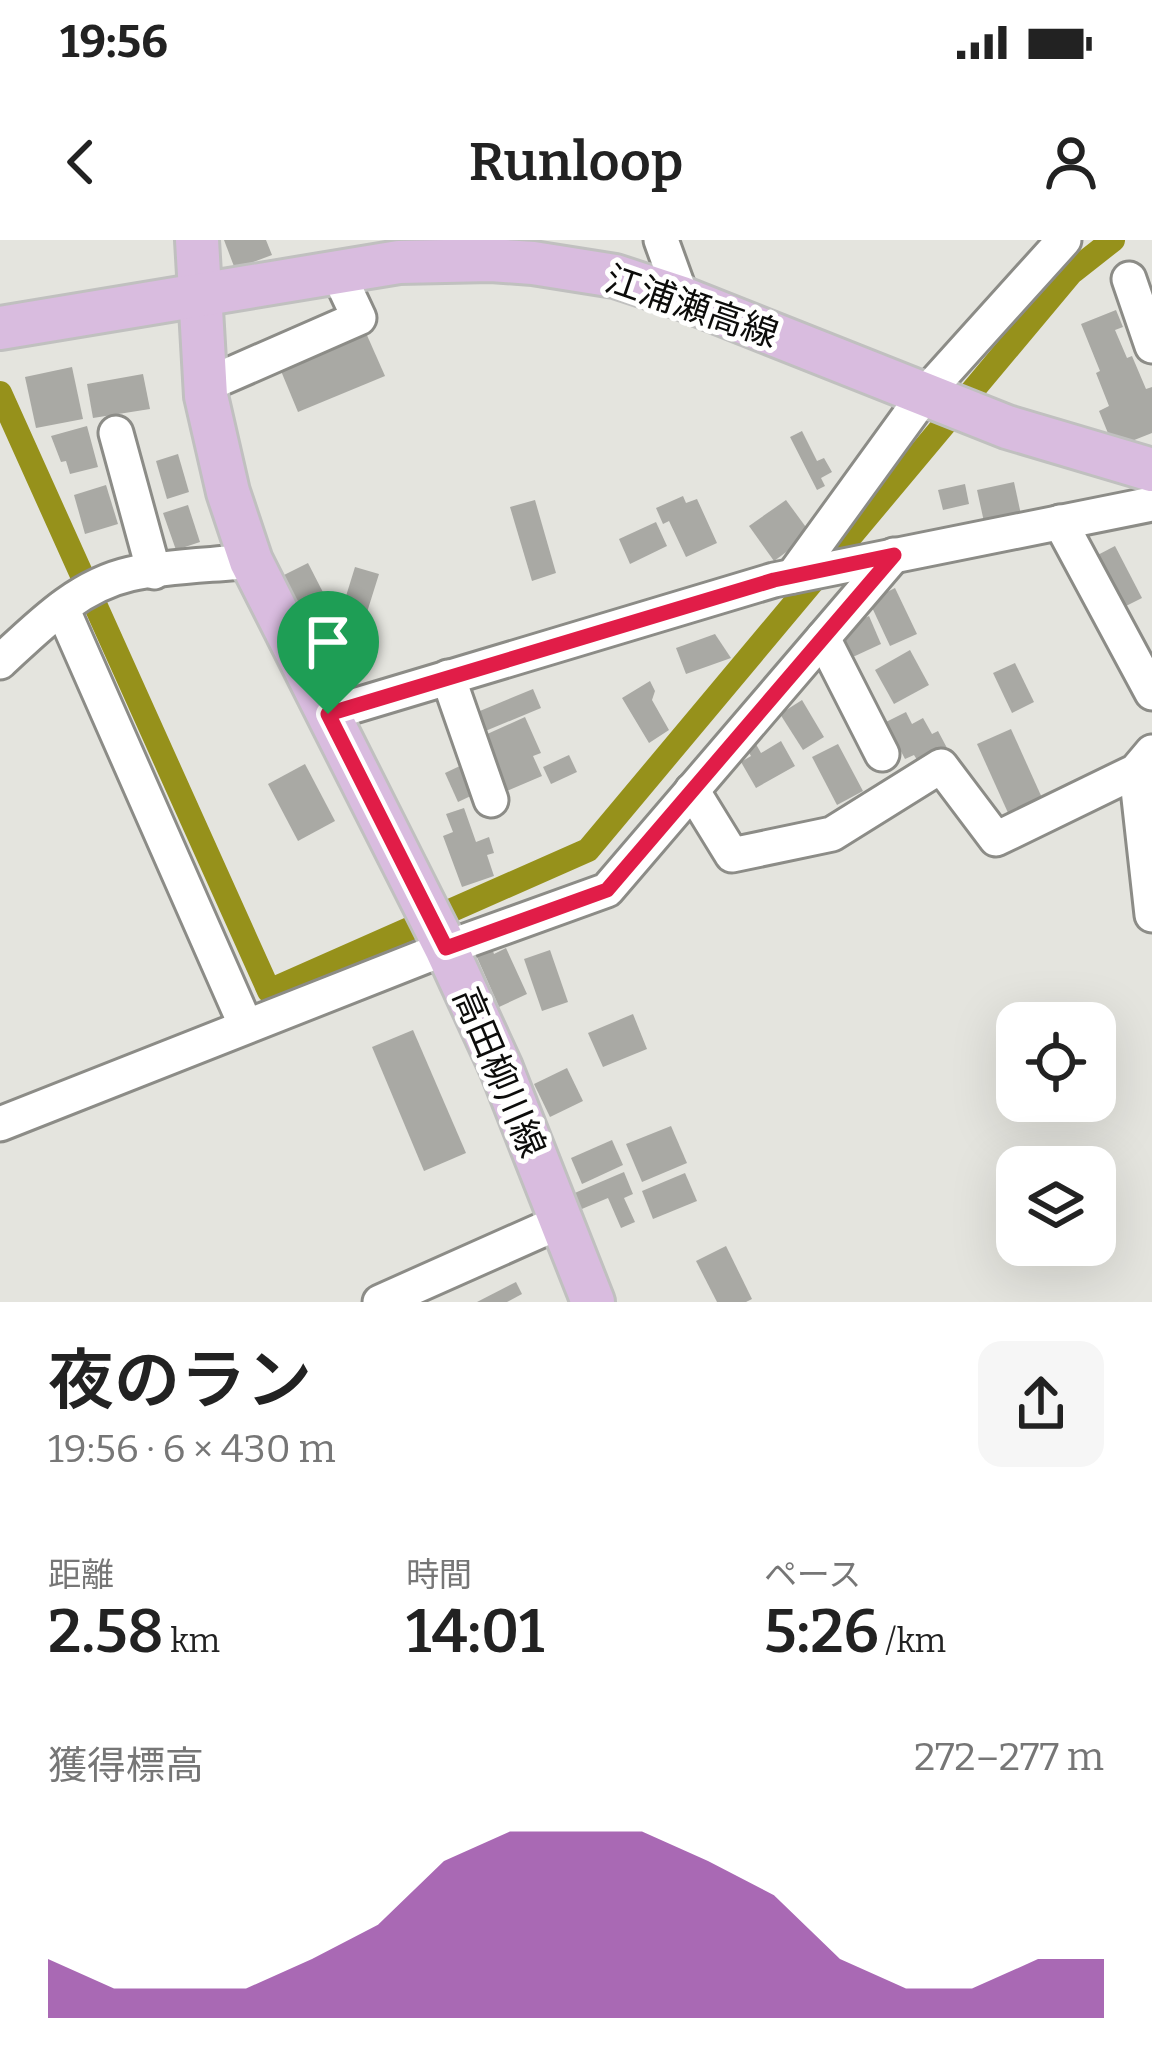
<!DOCTYPE html>
<html lang="ja">
<head>
<meta charset="utf-8">
<style>
  body { margin:0; font-family:Bitter,"Noto Sans JP",serif; background:#f6f6f6; color:#222; height:100vh; display:flex; flex-direction:column; font-size:45px; white-space:nowrap }
  * { box-sizing:border-box; margin:0 }
  p { font-size:39px; color:#767676 }
  .icon { flex:none; width:66px; height:66px; fill:none; stroke:currentColor; stroke-width:2; stroke-linecap:round; stroke-linejoin:round }
  .map { position:relative; height:1062px; overflow:hidden }
  .details { display:flex; flex-direction:column; background:#fff; flex:1 }
  .details>* { flex:none }
  .controls { position:absolute; left:996px; top:762px; display:grid; gap:24px }
  .controls a { display:grid; place-items:center; width:120px; height:120px; border-radius:24px; background:#fff; box-shadow:0 12px 48px #0002; font-size:60px }
  .pin { position:absolute; display:grid; place-items:center; width:102px; height:102px; color:#fff; margin:-123px -51px; border-radius:50% 50% 50% 0; rotate:-45deg; box-shadow:0 0 12px #0007 }
  .pin .icon { rotate:45deg }
  .round { display:grid; place-items:center; flex:none; width:126px; height:126px; border-radius:24px; background:#f6f6f6 }
  .summary { display:flex; align-items:center; justify-content:space-between; height:204px; padding:0 48px }
  h1 { font-size:66px; font-weight:600; line-height:90px }
  .figures { display:grid; grid-template-columns:repeat(3,1fr); gap:18px; height:204px; padding:12px 48px }
  .figures div { display:grid; align-content:center }
  .figures b { font-size:60px; font-weight:600 }
  .figures small { font-size:33px; font-weight:400 }
  .figures p { font-size:33px }
  .chart { height:336px; padding:24px 48px }
  .chart p { display:flex; justify-content:space-between }
  .chart svg { width:100%; height:216px; margin-top:12px; fill:#852a95; opacity:.7 }
  .status { display:flex; justify-content:space-between; align-items:center; height:84px; padding:0 60px; background:#fff; direction:ltr }
  .status svg { height:33px; fill:currentColor }
  header { display:flex; justify-content:space-between; align-items:center; height:156px; padding:0 48px; background:#fff; font-size:54px; font-weight:600 }
  .map>svg:first-child { display:block }
  .lines { fill:none; stroke-linecap:round; stroke-linejoin:round }
  .canal { stroke:#96911b; stroke-width:24 }
  .building { fill:#a9a9a4 }
  .minor-casing { stroke:#8c8c87; stroke-width:39 }
  .major-casing { stroke:#c0c0bf; stroke-width:48 }
  .minor { stroke:#fff; stroke-width:33 }
  .major { stroke:#d9bcdf; stroke-width:42 }
  .route-casing { stroke:#fff; stroke-width:24 }
  .route { stroke:#e11d48; stroke-width:15 }
  .labels { text-anchor:middle; stroke-width:10; stroke-linejoin:round; paint-order:stroke }
  .street-label { font-size:36px; fill:#0c0c0a; stroke:#fffffe }
</style>
</head>
<body>
<div class="status"><b>19:56</b><svg viewBox="0 0 49 12"><path d="M0 12V9h3v3zM5 12V6h3v6zM10 12V3h3v9zM15 12V0h3v12zM26 1h20v11H26zM47 4h2v5h-2z"/></svg></div>
<header><svg class="icon" aria-label="back" viewBox="0 0 24 24"><path d="M15 5l-7 7 7 7"/></svg>Runloop<svg class="icon" aria-label="person" viewBox="0 0 24 24"><circle cx="12" cy="8" r="4"/><path d="M4 21q1-7 8-7t8 7"/></svg></header>
<div class="map">
<svg width="1152" height="1062" viewBox="0 0 1152 1062">
  <rect width="100%" height="100%" fill="#e4e4de"/>
  <g class="lines">
    <path class="canal" d="M0 153 269 751 588 610 1071 33 1113 0"/>
  </g>
  <g class="building">
    <path d="M224 0H266L272 15 235 29Z"/>
    <path d="M1116 70 1123 87 1115 90 1127 118 1132 116 1146 149 1152 147V193L1114 208 1099 171 1109 166 1096 133 1100 131 1081 84Z"/>
    <path d="M366 93 385 136 298 172 281 131Z"/>
    <path d="M72 127 83 179 36 188 25 137Z"/>
    <path d="M143 134 150 169 93 178 87 144Z"/>
    <path d="M87 186 98 227 70 234 66 221 61 222 51 196Z"/>
    <path d="M802 191 817 221 824 218 832 232 821 238 825 246 817 250 790 197Z"/>
    <path d="M178 214 189 252 167 259 156 221Z"/>
    <path d="M1014 242 1023 284 986 291 977 250Z"/>
    <path d="M965 244 969 264 943 270 938 250Z"/>
    <path d="M106 245 118 284 85 294 74 255Z"/>
    <path d="M683 256 686 263 697 259 717 303 686 317 669 281 663 284 656 268Z"/>
    <path d="M535 260 556 333 532 341 510 267Z"/>
    <path d="M786 260 811 294 774 321 749 286Z"/>
    <path d="M188 265 200 302 176 310 163 273Z"/>
    <path d="M656 282 667 306 630 324 619 299Z"/>
    <path d="M1115 306 1142 358 1114 372 1088 320Z"/>
    <path d="M308 323 331 368 304 383 280 337Z"/>
    <path d="M355 327 379 334 363 385 357 382 351 391 338 382Z"/>
    <path d="M895 348 917 394 890 406 869 361Z"/>
    <path d="M869 376 881 404 842 422 830 394Z"/>
    <path d="M715 394 731 418 686 434 676 408Z"/>
    <path d="M910 410 929 445 894 464 875 430Z"/>
    <path d="M1015 423 1034 462 1012 473 993 433Z"/>
    <path d="M650 441 655 451 652 460 669 490 649 503 622 458Z"/>
    <path d="M533 449 541 468 483 492 475 473Z"/>
    <path d="M802 460 824 497 803 510 780 474Z"/>
    <path d="M906 472 912 484 923 478 932 494 938 491 947 508 919 523 914 515 905 519 886 482Z"/>
    <path d="M525 477 541 513 533 516 542 536 502 553 487 519 495 516 485 495Z"/>
    <path d="M1011 489 1043 560 1009 575 977 504Z"/>
    <path d="M749 492 761 513 781 501 795 526 756 548 741 522 751 516 740 497Z"/>
    <path d="M838 504 863 551 837 565 812 517Z"/>
    <path d="M569 515 577 532 551 544 543 527Z"/>
    <path d="M305 524 335 581 298 601 268 544Z"/>
    <path d="M462 525 475 554 458 562 445 533Z"/>
    <path d="M464 568 476 602 489 597 494 613 487 615 494 636 462 647 443 596 453 592 446 574Z"/>
    <path d="M492 708 494 714 506 708 527 754 499 767 476 715Z"/>
    <path d="M550 710 568 762 542 771 524 719Z"/>
    <path d="M633 774 647 809 603 827 588 793Z"/>
    <path d="M413 790 466 913 424 931 372 807Z"/>
    <path d="M567 828 583 861 550 877 534 844Z"/>
    <path d="M671 886 687 923 642 942 626 904Z"/>
    <path d="M612 900 623 925 582 944 571 918Z"/>
    <path d="M624 932 633 954 624 958 635 982 621 988 608 958 577 971 570 955Z"/>
    <path d="M685 933 697 961 653 979 642 951Z"/>
    <path d="M726 1006 752 1059 746 1062H717L696 1021Z"/>
    <path d="M516 1042 522 1054 507 1062H477Z"/>
  </g>
  <g class="lines">
    <g class="minor-casing">
      <g id="minor">
        <path d="M661 0 682 58"/>
        <path d="M1129 39 1152 106"/>
        <path d="M206 145 359 78 337 31"/>
        <path d="M116 193 154 332"/>
        <path d="M1060 282 1152 453"/>
        <path d="M793 336 925 154 1064 0"/>
        <path d="M62 368 246 786"/>
        <path d="M823 398 882 514"/>
        <path d="M0 422C38 387 77 346 130 334 165 326 215 325 251 321"/>
        <path d="M448 437 491 560"/>
        <path d="M327 474 774 340 1152 264"/>
        <path d="M1136 531 1152 675"/>
        <path d="M692 550 732 615 832 594 941 526 996 599 1136 531 1152 512"/>
        <path d="M0 884 446 708 607 650 894 315"/>
        <path d="M380 1062 562 981"/>
      </g>
    </g>
    <g class="major-casing">
      <g id="major">
        <path d="M197 0 206 156 228 252 251 321 446 708 501 828 593 1062"/>
        <path d="M0 88 399 22 491 20 533 23 615 36 682 58 1007 187 1152 230"/>
      </g>
    </g>
    <use href="#minor" class="minor"/>
    <use href="#major" class="major"/>
  </g>
  <g class="lines">
    <g class="route-casing">
      <path id="route" d="M894 315 607 650 446 708 328 474 774 340Z"/>
    </g>
    <use href="#route" class="route"/>
  </g>
  <g class="labels">
    <g class="street-label">
      <text transform="translate(692 66) rotate(19)" y="13">江浦瀬高線</text>
      <text transform="translate(500 832) rotate(67)" y="13">高田柳川線</text>
    </g>
  </g>
</svg>
<div class="controls">
<a><svg class="icon" aria-label="locate" viewBox="0 0 24 24"><circle cx="12" cy="12" r="6"/><path d="M12 2v4M12 18v4M2 12h4M18 12h4"/></svg></a>
<a><svg class="icon" aria-label="layers" viewBox="0 0 24 24"><path d="M12 4l9 5-9 5-9-5zM3 14l9 5 9-5"/></svg></a>
</div>
<div class="pin" style="left:328px;top:474px;background:#1e9e55"><svg class="icon" aria-label="arrive" viewBox="0 0 24 24"><path d="M6 21V4h12l-3 4 3 4H6"/></svg></div>
</div>
<section class="details">
<div class="summary"><div><h1>夜のラン</h1><p>19:56 · 6 × 430 m</p></div><a class="round"><svg class="icon" aria-label="share" viewBox="0 0 24 24"><path d="M12 15V3M7 8l5-5 5 5M5 13v7h14v-7"/></svg></a></div>
<div class="figures">
<div><p>距離</p><b>2.58<small> km</small></b></div>
<div><p>時間</p><b>14:01</b></div>
<div><p>ペース</p><b>5:26<small> /km</small></b></div>
</div>
<div class="chart"><p><span>獲得標高</span>272–277 m</p>
<svg viewBox="0 0 160 44" preserveAspectRatio="none"><path d="M0 44V32L10 38L20 38L30 38L40 32L50 25L60 12L70 6L80 6L90 6L100 12L110 19L120 32L130 38L140 38L150 32L160 32V44z"/></svg>
</div>
</section>
</body>
</html>
